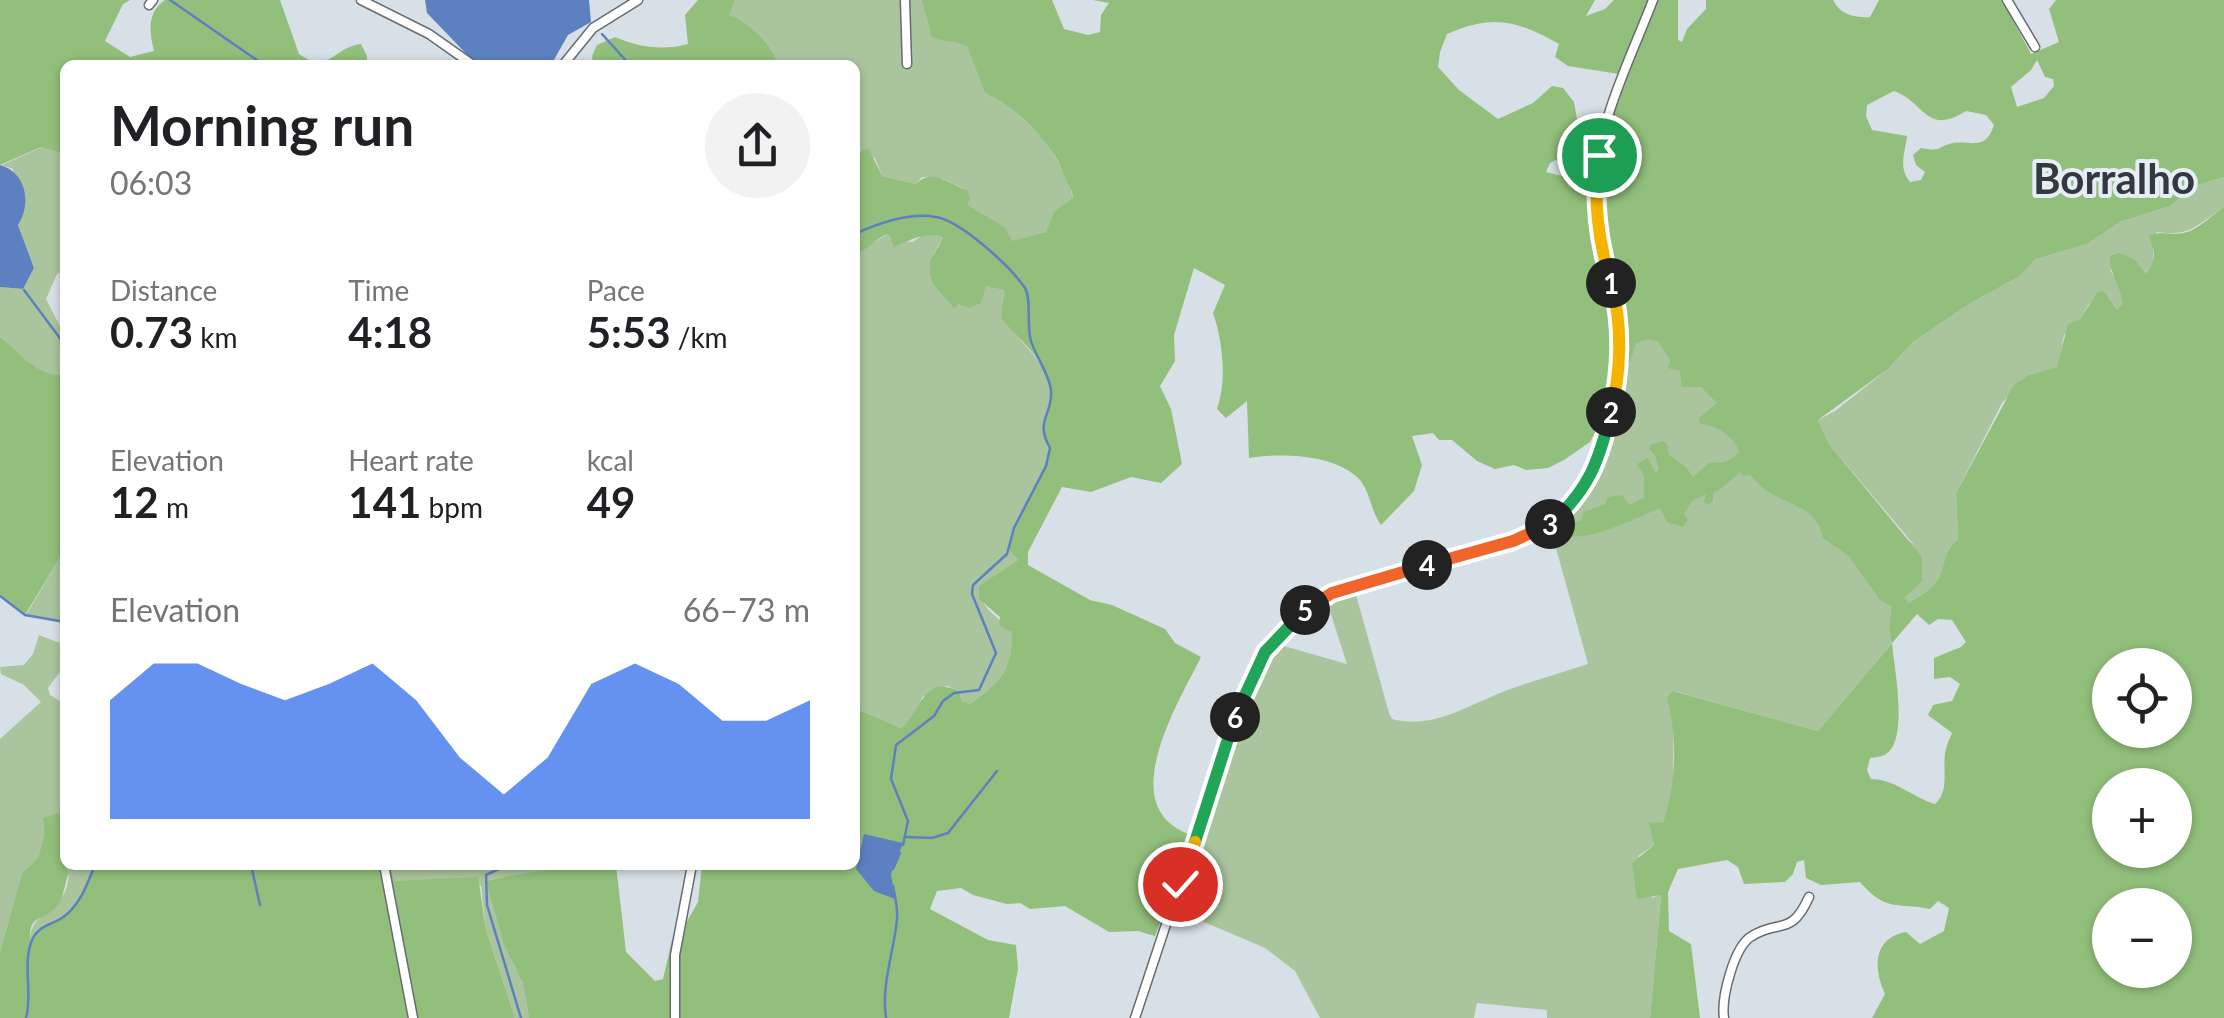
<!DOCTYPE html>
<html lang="en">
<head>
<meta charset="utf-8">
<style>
  body { margin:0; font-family:Lato,sans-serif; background:#f2f2f2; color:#202124; height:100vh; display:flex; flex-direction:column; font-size:38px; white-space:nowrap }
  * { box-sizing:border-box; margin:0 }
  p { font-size:32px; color:#757577 }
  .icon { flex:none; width:55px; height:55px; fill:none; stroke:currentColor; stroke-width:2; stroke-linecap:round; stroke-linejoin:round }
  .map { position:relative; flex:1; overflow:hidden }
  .side { position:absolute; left:60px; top:60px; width:800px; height:810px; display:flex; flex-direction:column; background:#fff; border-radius:15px; box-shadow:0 2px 8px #0004 }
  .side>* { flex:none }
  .fabs { position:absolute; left:2092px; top:648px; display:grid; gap:20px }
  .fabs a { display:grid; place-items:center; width:100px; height:100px; border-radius:50%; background:#fff; box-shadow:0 2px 8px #0004; font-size:50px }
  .pin { position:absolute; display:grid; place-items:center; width:85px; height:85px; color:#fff; margin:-42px; border:5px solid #fff; border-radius:50%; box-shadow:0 2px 10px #0007 }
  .km { position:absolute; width:50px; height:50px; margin:-25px; border-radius:50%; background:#222; color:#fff; font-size:28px; line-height:50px; text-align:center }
  .round { display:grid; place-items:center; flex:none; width:105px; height:105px; border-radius:52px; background:#f2f2f2 }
  .summary { display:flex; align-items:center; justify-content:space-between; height:170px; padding:0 50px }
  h1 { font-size:55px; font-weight:700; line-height:75px }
  .metrics { display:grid; grid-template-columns:repeat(3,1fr); gap:15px; height:170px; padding:10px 50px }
  .metrics div { display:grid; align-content:center }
  .metrics b { font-size:42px; font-weight:700 }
  .metrics small { font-size:28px; font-weight:400 }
  .metrics p { font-size:28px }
  .chart { height:280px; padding:20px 50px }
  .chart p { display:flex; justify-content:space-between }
  .chart svg { width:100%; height:180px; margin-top:10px; fill:#2563eb; opacity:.7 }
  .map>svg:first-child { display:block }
  .green { fill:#aac59d }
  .forest { fill:#92bf7b; fill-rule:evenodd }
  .water { fill:#5d81c0 }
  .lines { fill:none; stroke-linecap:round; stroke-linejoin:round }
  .stream { stroke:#5d81c0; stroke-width:2.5 }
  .minor-casing { stroke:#656c72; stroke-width:11 }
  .minor { stroke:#fff; stroke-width:8 }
  .split-1-casing { stroke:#fff; stroke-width:20 }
  .split-2-casing { stroke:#fff; stroke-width:20 }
  .split-3-casing { stroke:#fff; stroke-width:20 }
  .split-4-casing { stroke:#fff; stroke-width:20 }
  .split-5-casing { stroke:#fff; stroke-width:20 }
  .split-6-casing { stroke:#fff; stroke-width:20 }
  .split-7-casing { stroke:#fff; stroke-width:20 }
  .split-8-casing { stroke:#fff; stroke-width:20 }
  .split-1 { stroke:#f5b400; stroke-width:12 }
  .split-2 { stroke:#f5b400; stroke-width:12 }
  .split-3 { stroke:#22a559; stroke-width:12 }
  .split-4 { stroke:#f0652b; stroke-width:12 }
  .split-5 { stroke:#f0652b; stroke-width:12 }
  .split-6 { stroke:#22a559; stroke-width:12 }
  .split-7 { stroke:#22a559; stroke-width:12 }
  .split-8 { stroke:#f5b400; stroke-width:12 }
  .labels { text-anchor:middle; stroke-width:8; stroke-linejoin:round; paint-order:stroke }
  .district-label { font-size:42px; font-weight:bold; fill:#33393f; stroke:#e5edf5 }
</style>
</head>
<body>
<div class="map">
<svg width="2224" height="1018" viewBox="0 0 2224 1018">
  <rect width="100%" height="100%" fill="#d8e0e7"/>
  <g class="green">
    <path d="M735 0H922L957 41 967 45 985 93C1024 111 1064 156 1073 198L1046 232 1011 242 1005 227 966 205 967 190 943 179 922 177 916 184 882 176 875 158 860 149 855 151V65H778C776 46 746 21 728 15Z"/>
    <path d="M42 147 65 154V270L57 274 46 299 65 336V375C35 376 22 353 0 337V287L23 289 34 268 18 225 13 169 2 165Z"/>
    <path d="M2224 177V207C2197 224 2192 237 2157 232L2153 247 2154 263 2144 273 2110 270 2121 287 2124 304 2117 310 2104 291 2089 304 2079 320 2064 335 2058 367 2029 375 2002 403 1956 493 1958 539C1944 551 1946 560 1940 575 1935 588 1919 596 1909 603L1917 613 1818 731 1674 691 1673 794 1663 824 1650 822 1654 845 1638 856 1652 898 1661 894 1650 1018H1547V1010L1477 1003 1474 1018H1320L1295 971 1265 948 1176 910 1247 695 1277 644 1347 664 1327 602 1355 591 1389 713 1392 719C1433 730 1468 705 1505 691 1532 681 1561 673 1588 664L1551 530C1564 513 1581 500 1593 482 1620 443 1624 374 1624 328L1658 329 1915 546 1829 444 1818 420 1835 411 1888 369 1913 342 1969 304 2020 276 2036 259 2087 244 2120 222 2170 206 2195 186Z"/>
    <path d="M928 232 943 238C920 271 931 281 959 304L986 285 1004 290C994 333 1043 348 1050 387 1056 413 1033 419 1050 448L1046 466 1008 549 1018 560 993 577 982 600C988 613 1003 621 1012 632 1012 670 1001 682 970 704L962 701 959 691 947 686 922 697 918 711 901 728 855 708V253L890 233 892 240 912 242Z"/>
    <path d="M65 549V622L26 615Z"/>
    <path d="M39 635 65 645V665L48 688 50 695 65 704V811L43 819 44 835 38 858 22 873 0 952V739L41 702 24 685 1 674 0 667 24 665 33 654Z"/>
    <path d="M68 865H95C87 883 81 901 66 914 49 929 43 920 30 944 28 905 74 915 68 865Z"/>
    <path d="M390 865H574C551 880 514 873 487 881L512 961 523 984 529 1018H515L486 930 481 886 460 880 393 881Z"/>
  </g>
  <g class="forest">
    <path d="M0 0H130L123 4 105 41 130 57 154 51C149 31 147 13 165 0H280L299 54C330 75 333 47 361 44L367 56V65H65V154L41 147 0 165Z"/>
    <path d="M698 0H735L729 15C746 20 776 47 778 65H593L592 56 597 45 615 37C638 47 663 51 688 44L685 15Z"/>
    <path d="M922 0H1052L1064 29 1088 35 1100 32 1101 15 1109 3 1093 0H1595L1586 16 1605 9 1614 0H1648L1619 74 1568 66 1555 57 1559 44C1517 20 1492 14 1447 34L1440 52 1438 67 1459 90 1498 119 1533 103 1552 86 1563 88 1574 102 1579 130 1569 140 1570 153 1550 163 1546 172 1577 180 1590 193 1595 240 1612 309 1614 352 1599 425 1590 442 1564 460 1548 468 1526 470 1514 465 1495 469 1477 461 1452 440H1439L1433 433 1412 436 1422 465 1414 491 1381 525C1370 510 1370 488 1356 476 1330 454 1280 453 1249 458L1247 401 1226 418 1217 409C1227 381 1223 342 1213 313L1225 285 1194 268 1174 335 1175 361 1160 386 1171 409 1182 464 1161 483 1131 477 1091 492 1062 487 1028 552V565L1090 600 1112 605 1165 629 1175 643 1201 657C1182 696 1124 789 1172 825 1178 830 1186 833 1193 836L1155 936 1138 931 1109 932 1065 906 1030 909 1020 903 1007 904 973 895 961 888 937 891 930 909 988 940 1016 945 1018 969 1009 1018H529L523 984 504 944 486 881C526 872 576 865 616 865L626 952 655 981 663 979 672 940 681 932 698 902 702 865H855V708L901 728C924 708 922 675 959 691L962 701 970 704C1001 682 1012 670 1012 632L999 625 1000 617 979 599V586L1018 560 1008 549C1019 514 1042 484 1050 448 1033 419 1055 413 1050 388 1045 358 1019 340 1001 318L1004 290 986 286 981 303 969 308 959 304 954 308 933 284 930 275V261L943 238C929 230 910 240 894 247L889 234C874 238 870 250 855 253V151L869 149 882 176 916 184C932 167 949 184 967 190L970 198 967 205 1005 227 1012 241 1046 232 1055 211 1073 198 1072 192C1066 181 1062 166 1055 156 1037 130 1015 107 985 93L967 46C955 40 945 43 932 37Z"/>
    <path d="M1656 0H1678V40L1682 42 1687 29 1706 9V0H1833C1840 15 1855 18 1870 17L1879 0H2002L2031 54 2059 42 2049 9 2056 0H2224V177L2195 186 2170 206 2120 222 2087 244 2036 259 2020 276 1969 304 1913 342 1888 369 1818 420 1829 444 1922 557V581L1904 598 1909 603C1919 596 1935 588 1940 575 1946 560 1944 551 1958 539L1956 493 2014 385 2029 375 2057 367 2068 324 2079 320 2098 292 2104 291 2117 310 2123 304C2121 286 2109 274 2110 256L2119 253 2134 259 2145 273C2158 260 2155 253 2149 236 2162 230 2176 237 2190 231 2202 226 2213 214 2224 207V1018H1872L1885 994C1873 968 1873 938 1906 932L1920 944 1944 931 1949 908 1938 901 1930 909C1896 902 1887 913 1860 882L1821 885 1806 878 1804 860 1797 862 1793 874 1785 882 1744 884 1738 867 1727 860 1678 869 1668 892 1669 931 1691 944 1700 1018H1650L1661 895 1637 899 1632 863 1654 845 1649 822 1663 823C1676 784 1678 738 1667 698L1673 691 1818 731 1892 643 1889 627 1892 606 1880 600 1849 556 1823 538C1817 507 1792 507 1769 492 1762 488 1756 481 1750 475L1743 476 1740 472C1733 478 1720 491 1713 493V501L1709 505 1704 502 1706 494 1692 501 1684 514 1688 520 1683 527 1667 522 1660 508C1633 519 1589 543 1561 535L1562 530 1581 520 1584 512 1605 504 1608 497 1622 495 1629 505 1644 498V476L1637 464 1648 458 1655 472 1659 470 1655 455 1650 450V445L1663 441 1667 444 1669 455 1686 467 1693 477 1709 463C1723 462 1729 464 1739 451 1734 436 1716 425 1700 424L1699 418 1717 403 1701 387H1682L1680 371 1668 368 1670 360 1658 341 1649 339 1636 343 1626 375 1622 366 1621 297 1600 219V165L1608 127ZM2037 60 2045 77 2053 79 2054 86 2044 98 2017 107 2011 87 2031 70ZM1894 91C1926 103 1926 136 1966 111L1986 115 1994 125C1985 152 1971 140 1953 143 1936 147 1943 152 1921 148L1913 155 1916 165 1925 172 1921 180 1910 182C1898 167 1905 154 1907 136L1872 130 1866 116 1867 105ZM1917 614 1929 625 1938 619 1952 620 1966 642 1961 647 1934 658V679L1950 677 1960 684 1952 701 1933 705 1928 715 1952 733C1950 738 1947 743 1946 749 1941 767 1951 790 1935 804 1912 797 1895 779 1871 779L1867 770 1870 758C1876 757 1882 757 1886 754 1909 740 1894 666 1892 643ZM2110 665H2175V730H2110ZM2110 785H2175V850H2110ZM2110 905H2175V970H2110Z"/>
    <path d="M0 337C22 353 35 376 65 375V549L25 615 0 596Z"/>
    <path d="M65 811V865L69 872C65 882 64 896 58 905 45 922 28 912 30 942 45 919 50 929 67 914 81 900 87 883 95 865H390L394 881 478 877 486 930 515 1018H0V952L22 873 38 858 44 835 43 818Z"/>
  </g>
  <g class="water">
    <path d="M425 0H589L591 22 568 35 551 65H477L427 13Z"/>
    <path d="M0 165C26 172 32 203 18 225L34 268 23 289 0 287Z"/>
    <path d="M864 834 903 843 891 874 895 899 874 891 856 869Z"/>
  </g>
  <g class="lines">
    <g class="stream">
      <path d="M170 0 264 65"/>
      <path d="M602 34 630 65"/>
      <path d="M855 234C879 223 909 212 936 217 961 221 1011 267 1025 288 1032 300 1026 325 1031 341 1036 357 1049 374 1051 390 1053 416 1034 420 1050 448L1046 466 1014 528 1007 554 973 585 972 594 996 653 979 690 954 693 943 701 934 716 896 745 891 779 908 821 903 845"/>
      <path d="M24 290 65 345"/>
      <path d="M0 596 25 615 65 622"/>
      <path d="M906 837 932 838 948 833 997 771"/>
      <path d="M251 865 260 905"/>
      <path d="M501 865V868L486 875 487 905 521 1018"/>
      <path d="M893 869 900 853"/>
      <path d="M26 1018C33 993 22 965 32 940 39 925 49 926 62 918 80 906 87 884 95 865"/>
      <path d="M886 1018C881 984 894 952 897 919 898 908 895 897 893 886"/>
    </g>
    <g class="minor-casing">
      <g id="minor">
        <path d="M361 0 429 34 473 65"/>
        <path d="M905 0 907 64"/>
        <path d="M2007 0 2035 47"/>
        <path d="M149 5 153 0"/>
        <path d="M563 65 593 28 638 0"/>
        <path d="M384 865 413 1018"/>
        <path d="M675 1018V955L692 865"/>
        <path d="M1135 1018 1239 704 1253 672 1265 652 1298 617 1313 603 1332 593C1378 579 1425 566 1471 553 1493 547 1517 543 1537 533 1610 494 1628 375 1616 300 1609 262 1593 228 1595 189 1597 123 1630 60 1653 0"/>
        <path d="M1724 1018C1721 998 1734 946 1752 936 1780 919 1791 937 1809 897"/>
      </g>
    </g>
    <use href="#minor" class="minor"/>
  </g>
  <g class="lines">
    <g class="split-1-casing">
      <path id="split-1" d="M1599 155C1593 200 1598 240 1611 283"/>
    </g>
    <g class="split-2-casing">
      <path id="split-2" d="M1611 412C1621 372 1623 324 1611 283"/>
    </g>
    <g class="split-3-casing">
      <path id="split-3" d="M1550 524C1589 490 1599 461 1611 412"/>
    </g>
    <g class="split-4-casing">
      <path id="split-4" d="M1427 565 1513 541 1550 524"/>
    </g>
    <g class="split-5-casing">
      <path id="split-5" d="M1305 610 1332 593 1427 565"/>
    </g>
    <g class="split-6-casing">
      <path id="split-6" d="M1235 717 1265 652 1305 610"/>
    </g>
    <g class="split-7-casing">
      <path id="split-7" d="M1195 842 1235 717"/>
    </g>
    <g class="split-8-casing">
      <path id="split-8" d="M1180 884 1195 842"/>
    </g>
    <use href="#split-1" class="split-1"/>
    <use href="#split-2" class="split-2"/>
    <use href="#split-3" class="split-3"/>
    <use href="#split-4" class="split-4"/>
    <use href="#split-5" class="split-5"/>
    <use href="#split-6" class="split-6"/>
    <use href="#split-7" class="split-7"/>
    <use href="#split-8" class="split-8"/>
  </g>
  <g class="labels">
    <g class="district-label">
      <text x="2114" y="194">Borralho</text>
    </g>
  </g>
</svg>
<div class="fabs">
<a><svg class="icon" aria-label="locate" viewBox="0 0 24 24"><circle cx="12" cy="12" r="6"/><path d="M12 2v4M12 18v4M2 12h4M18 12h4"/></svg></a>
<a>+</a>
<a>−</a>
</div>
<div class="pin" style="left:1599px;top:155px;background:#1e9e55"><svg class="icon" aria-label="arrive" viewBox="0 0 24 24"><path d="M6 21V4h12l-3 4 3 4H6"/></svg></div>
<div class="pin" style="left:1180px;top:884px;background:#d93025"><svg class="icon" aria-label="check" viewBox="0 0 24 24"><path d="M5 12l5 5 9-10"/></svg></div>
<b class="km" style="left:1611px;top:283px">1</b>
<b class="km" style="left:1611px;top:412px">2</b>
<b class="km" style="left:1550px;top:524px">3</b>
<b class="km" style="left:1427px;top:565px">4</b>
<b class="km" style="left:1305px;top:610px">5</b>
<b class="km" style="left:1235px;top:717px">6</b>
<section class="side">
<div class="summary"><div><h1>Morning run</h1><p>06:03</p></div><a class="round"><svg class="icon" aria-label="share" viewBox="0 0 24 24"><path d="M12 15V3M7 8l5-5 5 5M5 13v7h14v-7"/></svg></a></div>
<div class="metrics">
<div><p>Distance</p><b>0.73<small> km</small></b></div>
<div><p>Time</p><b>4:18</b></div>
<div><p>Pace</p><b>5:53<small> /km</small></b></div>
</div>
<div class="metrics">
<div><p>Elevation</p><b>12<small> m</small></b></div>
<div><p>Heart rate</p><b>141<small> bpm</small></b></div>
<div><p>kcal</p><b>49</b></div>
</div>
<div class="chart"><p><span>Elevation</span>66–73 m</p>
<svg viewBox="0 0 160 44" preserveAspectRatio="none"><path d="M0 44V15L10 6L20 6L30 11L40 15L50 11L60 6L70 15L80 29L90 38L100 29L110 11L120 6L130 11L140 20L150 20L160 15V44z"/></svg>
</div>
</section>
</div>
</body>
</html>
